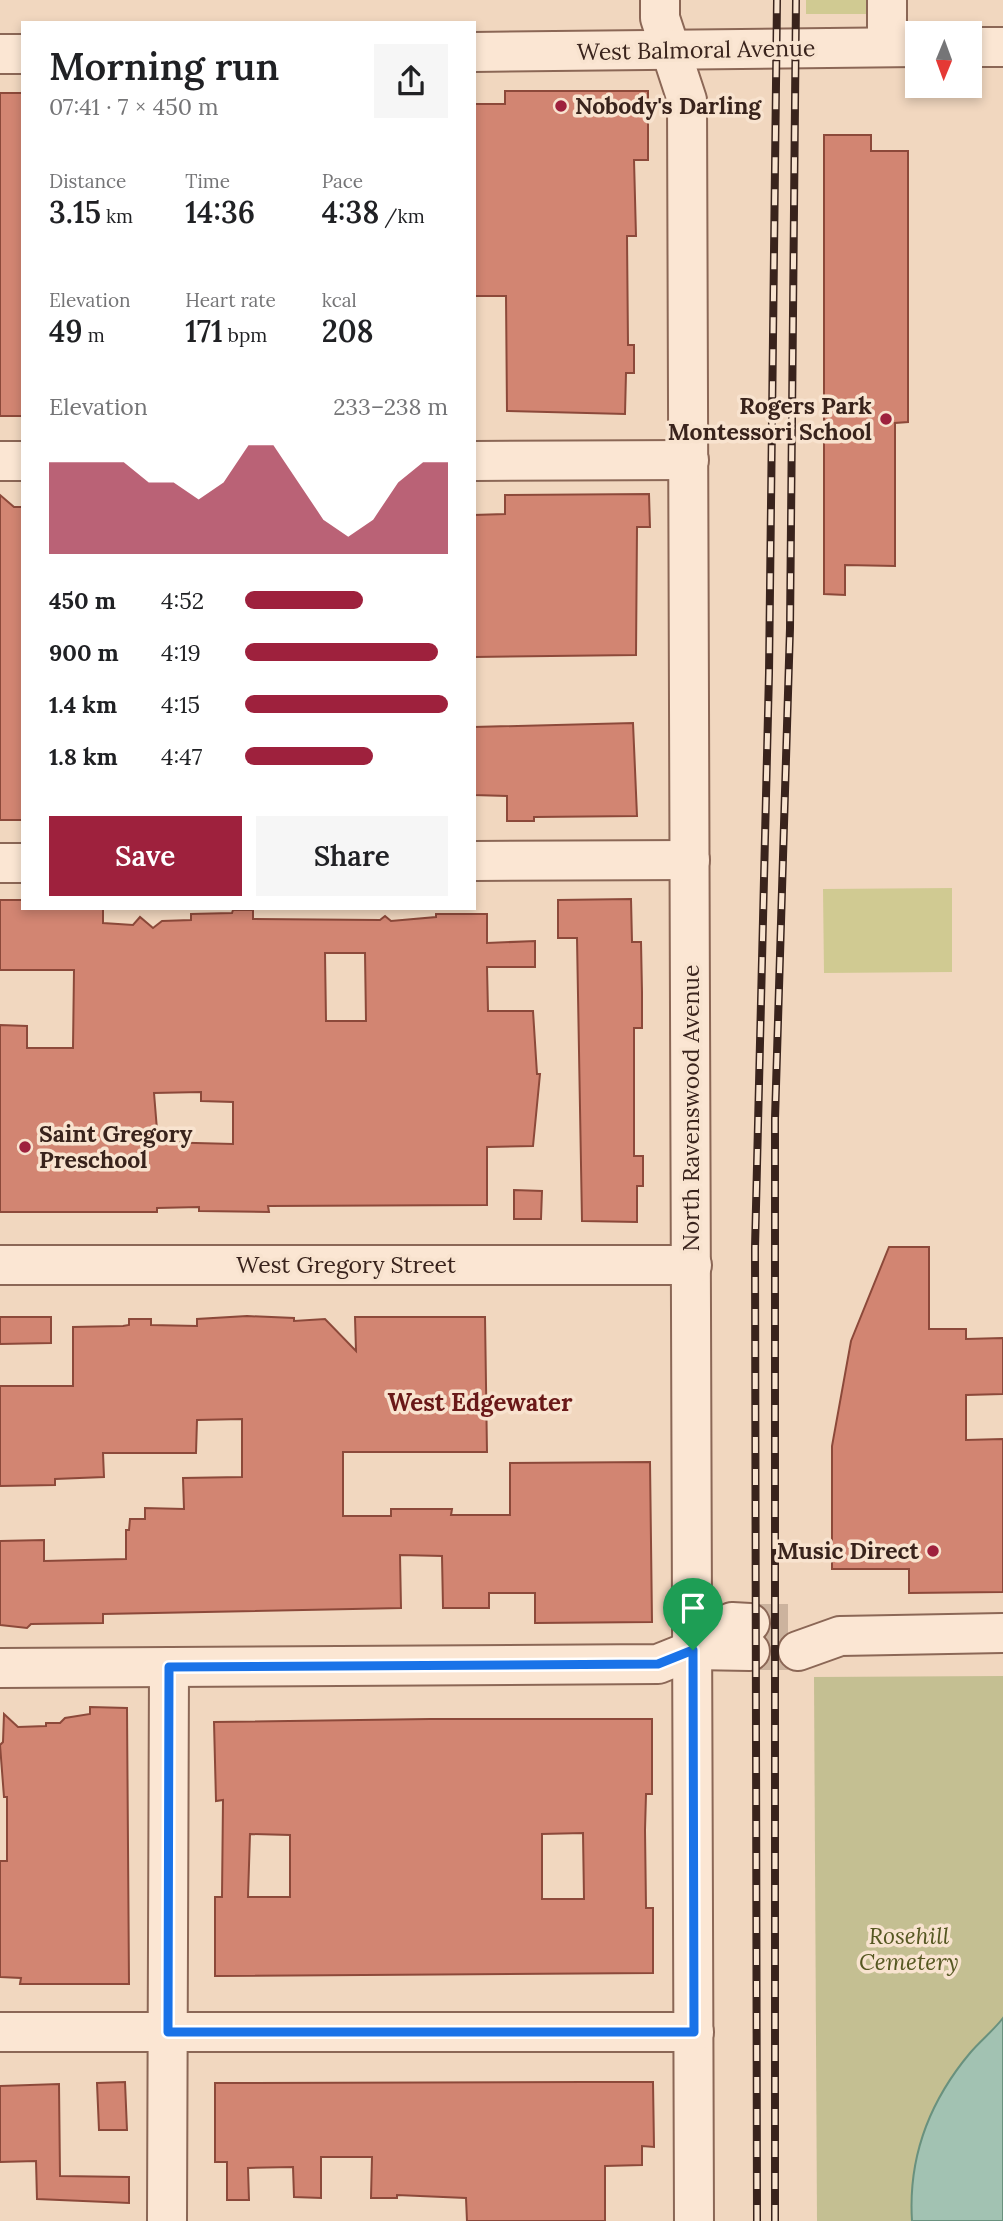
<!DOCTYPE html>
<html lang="en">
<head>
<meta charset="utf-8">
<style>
  body { margin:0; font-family:Lora,serif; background:#f6f6f6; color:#202124; height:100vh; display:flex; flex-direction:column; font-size:26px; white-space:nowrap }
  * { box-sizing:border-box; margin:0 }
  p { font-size:23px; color:#757577 }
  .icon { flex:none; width:38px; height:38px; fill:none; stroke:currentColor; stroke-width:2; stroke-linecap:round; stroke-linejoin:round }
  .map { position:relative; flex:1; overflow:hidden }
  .panel { position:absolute; left:21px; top:21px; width:455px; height:889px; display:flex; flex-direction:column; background:#fff; border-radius:0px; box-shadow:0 4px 10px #0003 }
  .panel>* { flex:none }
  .needle { width:46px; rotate:181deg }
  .fabs { position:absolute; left:905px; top:21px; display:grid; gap:14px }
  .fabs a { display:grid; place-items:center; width:77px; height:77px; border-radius:0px; background:#fff; box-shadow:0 4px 10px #0003; font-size:35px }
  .pin { position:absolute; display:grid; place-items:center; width:60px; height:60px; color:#fff; margin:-72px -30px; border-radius:50% 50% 50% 0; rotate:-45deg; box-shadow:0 0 7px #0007 }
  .pin .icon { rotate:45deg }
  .round { display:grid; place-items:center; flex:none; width:74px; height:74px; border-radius:0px; background:#f6f6f6 }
  .headline { display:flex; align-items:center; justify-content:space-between; height:119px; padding:0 28px }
  h1 { font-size:38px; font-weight:600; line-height:52px }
  .stats { display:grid; grid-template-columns:repeat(3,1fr); gap:10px; height:119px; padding:7px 28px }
  .stats div { display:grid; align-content:center }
  .stats b { font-size:30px; font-weight:600 }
  .stats small { font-size:19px; font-weight:400 }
  .stats p { font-size:19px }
  .chart { height:196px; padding:14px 28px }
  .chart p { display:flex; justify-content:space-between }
  .chart svg { width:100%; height:126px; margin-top:7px; fill:#9e213d; opacity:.7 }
  .button { display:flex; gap:14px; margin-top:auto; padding:14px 28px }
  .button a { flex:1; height:80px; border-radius:0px; background:#9e213d; color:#fff; font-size:28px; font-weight:600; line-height:80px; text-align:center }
  .button a+a { background:#f6f6f6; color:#202124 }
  ul { padding:0 28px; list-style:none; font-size:23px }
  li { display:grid; grid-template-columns:112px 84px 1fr; align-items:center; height:52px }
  li i { height:18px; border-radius:9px; background:#9e213d }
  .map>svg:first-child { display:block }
  .green { fill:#d0ca92 }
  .cemetery { fill:#c4bf92 }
  .water { fill:#a2c2b2; stroke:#69917e; stroke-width:2 }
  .building { fill:#d28572; stroke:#8c493a; stroke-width:2; fill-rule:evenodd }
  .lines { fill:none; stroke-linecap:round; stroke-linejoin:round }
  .minor-tunnel { stroke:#ccb39e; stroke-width:38; stroke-dasharray:38 19; stroke-linecap:butt }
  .minor-casing { stroke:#8b6756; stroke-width:42 }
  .minor { stroke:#fbe6d3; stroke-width:38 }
  .rail-casing { stroke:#39231c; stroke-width:8 }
  .rail { stroke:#f8e3cf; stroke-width:5; stroke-dasharray:16; stroke-linecap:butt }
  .route-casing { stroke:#fff; stroke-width:14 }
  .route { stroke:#1a73e8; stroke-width:9 }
  .poi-dot { fill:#9e213d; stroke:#f8e3cf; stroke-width:2.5 }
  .labels { text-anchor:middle; stroke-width:7; stroke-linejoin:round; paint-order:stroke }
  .street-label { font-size:23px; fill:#39231c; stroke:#f8e3cf }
  .poi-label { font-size:23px; font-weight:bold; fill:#39231c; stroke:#f8e3cf; text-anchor:start }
  .park-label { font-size:23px; font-style:italic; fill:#555721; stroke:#f8e3cf }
  .neighbourhood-label { font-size:24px; font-weight:bold; fill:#691818; stroke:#f8e3cf }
</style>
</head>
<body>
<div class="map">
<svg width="1003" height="2221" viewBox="0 0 1003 2221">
  <rect width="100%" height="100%" fill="#f1d7bf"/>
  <g class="green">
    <rect x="806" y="0" width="62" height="14"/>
    <path d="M952 888V972L824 973 823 889Z"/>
  </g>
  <path class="cemetery" d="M1003 1676V2221H817L814 1677Z"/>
  <path class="water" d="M1003 2018V2221H912C908 2158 929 2102 970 2053 980 2041 993 2031 1003 2018Z"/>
  <g class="building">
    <path d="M505 91H648V160H634L636 236H627L628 345H634V373H626L625 414 507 411 506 296H474V104H505Z"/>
    <rect x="0" y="93" width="23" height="323"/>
    <path d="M824 135H871V151H908V422L895 423V566L845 565V595L824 594Z"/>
    <path d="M649 494 650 527H637L636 655 474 657V515L505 514V495Z"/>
    <path d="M0 495 14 507H23V820H0Z"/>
    <path d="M633 723 637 816 534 817V821H507V796L474 795V727Z"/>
    <path d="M631 899 632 942H641L642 992V1028H634V1156H643V1186H637V1222L582 1221 577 938H558V900Z"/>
    <path d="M0 900H23V908H103V923L133 925 140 917 153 928 162 921 191 920V914L232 913 233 910H253V919L380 920 385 916 391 921 436 917V914H487V943L535 941V967H487L488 1011H533L537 1074H540L533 1146 487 1147V1205L268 1206 269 1212 199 1211V1207L157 1208V1212H0V1025L27 1026V1048H73L74 970H0ZM325 953H365L366 1021H326ZM201 1092V1101L233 1102V1144L158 1142 154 1093Z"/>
    <path d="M514 1190 542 1191 541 1219H514Z"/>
    <path d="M889 1247H929V1329H966V1339L1003 1338V1394L966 1395V1440L1003 1439V1592L909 1593V1569H832V1446L851 1341Z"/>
    <path d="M247 1316 294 1318V1321L325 1319 356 1351 355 1317H485L487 1452H343V1516H391V1509H452L451 1515H510V1463L650 1462 652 1622 535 1623V1593H489V1608H443L442 1556 400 1555 401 1608 103 1614V1623L31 1624 27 1628 0 1625V1541L44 1540V1561L126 1559V1530H129L130 1519H145V1508L184 1509 183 1478 242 1477V1419L197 1420 196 1453H103L104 1477 55 1479V1485L0 1486V1386H73V1327L123 1326 129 1325V1319H151V1325L197 1326V1319Z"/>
    <path d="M0 1317H51V1343L0 1344Z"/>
    <path d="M90 1707 127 1708 129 1984H20L21 1978 0 1977V1861H7V1797H4L0 1745 3 1742 4 1714 18 1727 46 1726V1723H60L65 1718 90 1714Z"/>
    <path d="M430 1719H652V1794H646L645 1830 646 1908H653V1973L215 1976V1897H222L223 1800 216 1801 214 1722ZM583 1833 584 1899H542V1834ZM250 1834 290 1835V1897H248Z"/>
    <path d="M125 2082 127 2130H99L97 2083Z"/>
    <path d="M585 2082H653L654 2147 642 2146V2165L605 2166V2221H467L466 2198 397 2195V2198H371L372 2157H321V2198L294 2197 293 2167 248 2168 249 2200H227V2162H215V2083Z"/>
    <path d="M59 2084 60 2176 129 2177V2203L37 2199 36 2161 0 2162V2086Z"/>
  </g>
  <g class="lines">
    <g class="minor-tunnel">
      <path d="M750 1623H798"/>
      <path d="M750 1651H798"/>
    </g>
    <g class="minor-casing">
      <g id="minor">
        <path d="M660 0V18L687 100 694 2221"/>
        <path d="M887 47V0"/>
        <path d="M970 47H1003"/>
        <path d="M474 52 917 47"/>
        <path d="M0 54H23"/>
        <path d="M0 461H23"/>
        <path d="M474 461 689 460"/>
        <path d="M474 861 690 860"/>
        <path d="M0 863H23"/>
        <path d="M0 1265H692"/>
        <path d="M693 1650 750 1651"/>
        <path d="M798 1651 840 1636 1003 1633"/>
        <path d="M0 1668 658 1664 693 1650 732 1622 750 1623"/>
        <path d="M0 2032H694"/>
        <path d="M167 2221 169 1667"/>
      </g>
    </g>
    <use href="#minor" class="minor"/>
    <g class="rail-casing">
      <g id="rail">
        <path d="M757 2221 755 1248 769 673 777 0"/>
        <path d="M775 2221V1119L790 628 796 0"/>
      </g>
    </g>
    <use href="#rail" class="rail"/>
  </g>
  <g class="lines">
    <g class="route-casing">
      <path id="route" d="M693 1650 694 2032H168L169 1667 658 1664Z"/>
    </g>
    <use href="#route" class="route"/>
  </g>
  <g class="poi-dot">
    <circle cx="561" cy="106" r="7"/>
    <circle cx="886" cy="419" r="7"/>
    <circle cx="25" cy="1147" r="7"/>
    <circle cx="933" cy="1551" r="7"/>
  </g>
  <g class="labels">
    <g class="street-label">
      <text transform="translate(696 50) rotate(-1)" y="8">West Balmoral Avenue</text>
      <text transform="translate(691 1108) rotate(-90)" y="8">North Ravenswood Avenue</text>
      <text x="346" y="1273">West Gregory Street</text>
    </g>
    <g class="poi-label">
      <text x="575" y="114">Nobody's Darling</text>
      <text x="872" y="414" text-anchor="end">Rogers Park<tspan x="872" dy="26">Montessori School</tspan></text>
      <text x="39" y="1142">Saint Gregory<tspan x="39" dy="26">Preschool</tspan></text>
      <text x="919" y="1559" text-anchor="end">Music Direct</text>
    </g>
    <g class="park-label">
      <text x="909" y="1944">Rosehill<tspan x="909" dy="26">Cemetery</tspan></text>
    </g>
    <g class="neighbourhood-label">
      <text x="480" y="1411">West Edgewater</text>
    </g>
  </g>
</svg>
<div class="fabs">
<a><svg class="needle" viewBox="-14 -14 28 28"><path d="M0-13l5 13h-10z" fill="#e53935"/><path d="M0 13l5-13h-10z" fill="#757577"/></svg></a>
</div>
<div class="pin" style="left:693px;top:1650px;background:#1e9e55"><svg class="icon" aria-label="arrive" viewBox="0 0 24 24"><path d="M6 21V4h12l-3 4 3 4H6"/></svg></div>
<section class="panel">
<div class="headline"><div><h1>Morning run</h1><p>07:41 · 7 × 450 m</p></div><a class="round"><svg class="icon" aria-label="share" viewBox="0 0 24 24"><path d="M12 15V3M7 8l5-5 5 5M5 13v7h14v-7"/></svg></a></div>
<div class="stats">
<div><p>Distance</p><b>3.15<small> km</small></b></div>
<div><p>Time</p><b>14:36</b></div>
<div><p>Pace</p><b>4:38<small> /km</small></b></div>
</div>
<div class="stats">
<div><p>Elevation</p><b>49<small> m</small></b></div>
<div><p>Heart rate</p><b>171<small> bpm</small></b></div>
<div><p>kcal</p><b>208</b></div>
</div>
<div class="chart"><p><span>Elevation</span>233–238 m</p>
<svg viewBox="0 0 160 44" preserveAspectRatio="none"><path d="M0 44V12L10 12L20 12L30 12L40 19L50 19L60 25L70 19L80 6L90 6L100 19L110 32L120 38L130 32L140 19L150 12L160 12V44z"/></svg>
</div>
<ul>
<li><b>450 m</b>4:52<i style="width:58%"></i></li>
<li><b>900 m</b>4:19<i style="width:95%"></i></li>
<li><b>1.4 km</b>4:15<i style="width:100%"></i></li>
<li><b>1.8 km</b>4:47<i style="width:63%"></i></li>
</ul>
<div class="button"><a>Save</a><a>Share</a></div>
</section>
</div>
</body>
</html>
